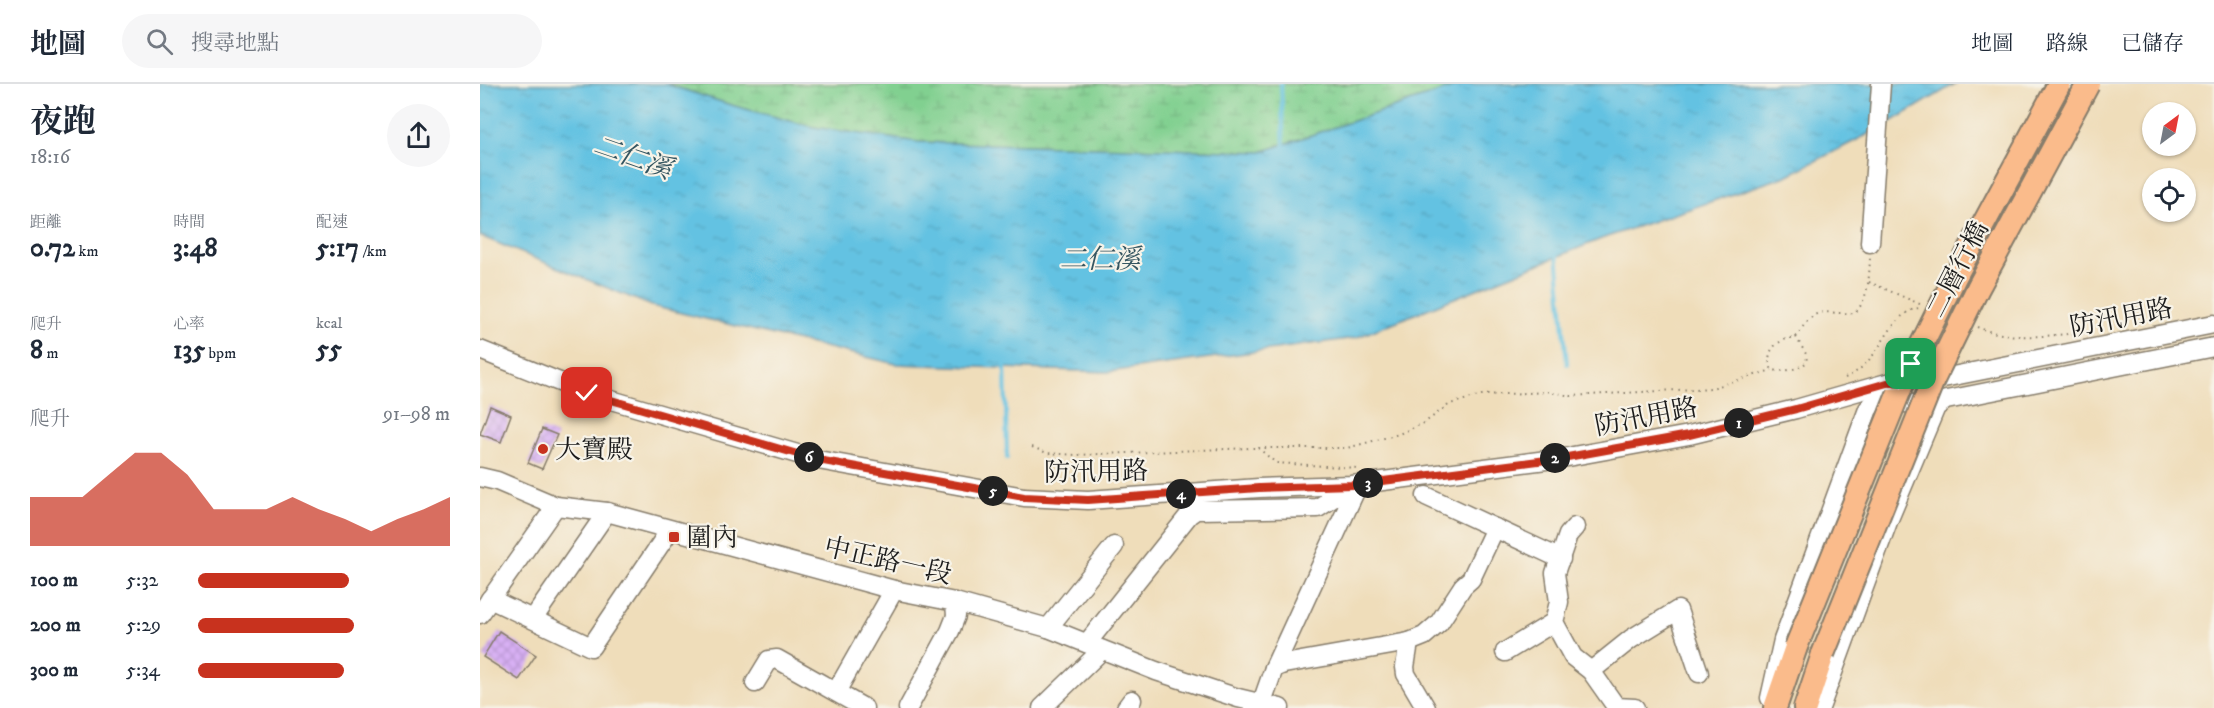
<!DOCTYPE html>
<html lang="zh-TW">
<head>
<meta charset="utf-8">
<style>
  body { margin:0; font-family:"IM FELL DW Pica","Noto Serif TC",serif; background:#f6f6f7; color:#1f2937; height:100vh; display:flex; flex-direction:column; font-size:22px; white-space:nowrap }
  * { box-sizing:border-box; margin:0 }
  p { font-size:20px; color:#747a83 }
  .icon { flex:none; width:33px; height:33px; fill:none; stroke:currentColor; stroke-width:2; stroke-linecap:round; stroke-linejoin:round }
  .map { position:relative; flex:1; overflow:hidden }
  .side { display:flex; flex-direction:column; background:#fff; width:480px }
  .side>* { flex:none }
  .needle { width:39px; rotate:32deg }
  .buttons { position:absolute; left:1662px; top:18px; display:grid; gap:12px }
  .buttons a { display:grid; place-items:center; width:54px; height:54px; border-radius:50%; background:#fff; box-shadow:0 2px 4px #0004; font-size:30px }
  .pin { position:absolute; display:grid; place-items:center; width:51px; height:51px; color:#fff; margin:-26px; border-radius:12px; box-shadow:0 3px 9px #0006 }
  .km { position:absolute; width:30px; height:30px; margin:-15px; border-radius:50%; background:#222; color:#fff; font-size:16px; line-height:30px; text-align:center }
  .round { display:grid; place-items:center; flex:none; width:63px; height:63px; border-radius:32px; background:#f6f6f7 }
  .overview { display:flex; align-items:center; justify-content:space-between; height:102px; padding:0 30px }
  h1 { font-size:33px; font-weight:700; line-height:45px }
  .stats { display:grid; grid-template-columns:repeat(3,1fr); gap:9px; height:102px; padding:6px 30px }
  .stats div { display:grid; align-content:center }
  .stats b { font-size:26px; font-weight:700 }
  .stats small { font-size:16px; font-weight:400 }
  .stats p { font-size:16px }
  .chart { height:168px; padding:12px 30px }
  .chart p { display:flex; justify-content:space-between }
  .chart svg { width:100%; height:108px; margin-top:6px; fill:#c8321e; opacity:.7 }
  ul { padding:0 30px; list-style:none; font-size:20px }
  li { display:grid; grid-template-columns:96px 72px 1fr; align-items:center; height:45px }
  li i { height:15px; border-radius:8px; background:#c8321e }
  header { display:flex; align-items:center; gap:36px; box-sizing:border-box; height:84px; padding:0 30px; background:#fff; border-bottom:2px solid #e0e1e3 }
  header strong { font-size:28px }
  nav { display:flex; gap:33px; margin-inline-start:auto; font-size:21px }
  .search { width:420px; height:54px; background:#f6f6f7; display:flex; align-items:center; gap:15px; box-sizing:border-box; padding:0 21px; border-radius:33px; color:#747a83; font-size:22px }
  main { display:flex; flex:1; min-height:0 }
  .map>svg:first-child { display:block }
  .wetland { fill:url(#wetland-marsh); stroke:#4e7656; stroke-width:1.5 }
  .water { fill:url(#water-ripples); stroke:#406f7f; stroke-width:1.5 }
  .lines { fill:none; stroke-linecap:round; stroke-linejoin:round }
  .stream { stroke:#64c2e2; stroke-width:4 }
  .building { fill:url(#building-cross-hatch) }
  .minor-casing { stroke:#867c6b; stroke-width:21 }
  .major-casing { stroke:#867c6b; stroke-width:26 }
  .path { stroke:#867c6b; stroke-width:2; stroke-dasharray:1.5 4.5; stroke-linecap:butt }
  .minor { stroke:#fff; stroke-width:18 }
  .major { stroke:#fabb8b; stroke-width:22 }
  .major-bridge-casing { stroke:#867c6b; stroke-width:26; stroke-linecap:butt }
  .major-bridge { stroke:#fabb8b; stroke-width:22 }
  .route-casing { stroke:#fff; stroke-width:12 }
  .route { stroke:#c8321e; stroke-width:8 }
  .poi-dot { fill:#c8321e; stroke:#f7f3e8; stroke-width:2 }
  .labels { text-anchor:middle; stroke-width:4.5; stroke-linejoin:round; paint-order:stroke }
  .street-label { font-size:26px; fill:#1c1c1c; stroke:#f7f3e8 }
  .poi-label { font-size:26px; fill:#1c1c1c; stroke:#f7f3e8; text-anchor:start }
  .water-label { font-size:27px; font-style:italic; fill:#355661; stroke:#f7f3e8 }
</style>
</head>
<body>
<header>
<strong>地圖</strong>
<div class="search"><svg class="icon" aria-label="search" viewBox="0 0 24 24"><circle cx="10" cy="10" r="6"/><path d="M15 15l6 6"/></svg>搜尋地點</div>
<nav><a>地圖</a><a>路線</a><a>已儲存</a></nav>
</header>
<main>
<section class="side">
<div class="overview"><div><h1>夜跑</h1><p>18:16</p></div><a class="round"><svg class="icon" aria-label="share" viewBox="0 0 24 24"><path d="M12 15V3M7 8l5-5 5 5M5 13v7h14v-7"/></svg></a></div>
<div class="stats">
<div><p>距離</p><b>0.72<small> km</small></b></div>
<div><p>時間</p><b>3:48</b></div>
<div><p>配速</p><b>5:17<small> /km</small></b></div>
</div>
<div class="stats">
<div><p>爬升</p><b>8<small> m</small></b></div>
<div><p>心率</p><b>135<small> bpm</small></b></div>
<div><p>kcal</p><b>55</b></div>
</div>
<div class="chart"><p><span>爬升</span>91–98 m</p>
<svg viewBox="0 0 160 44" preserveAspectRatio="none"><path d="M0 44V24L10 24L20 24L30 15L40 6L50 6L60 15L70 29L80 29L90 29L100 24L110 29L120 33L130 38L140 33L150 29L160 24V44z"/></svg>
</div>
<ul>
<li><b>100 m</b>5:32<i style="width:60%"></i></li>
<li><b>200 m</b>5:29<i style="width:62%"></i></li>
<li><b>300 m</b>5:34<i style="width:58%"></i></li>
</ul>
</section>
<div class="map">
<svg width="1734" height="624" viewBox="0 0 1734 624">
  <defs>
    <pattern id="wetland-marsh" width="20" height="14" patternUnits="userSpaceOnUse" patternTransform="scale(1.5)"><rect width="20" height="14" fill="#81d090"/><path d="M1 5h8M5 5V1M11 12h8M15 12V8" fill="none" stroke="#6fb27c"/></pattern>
    <pattern id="water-ripples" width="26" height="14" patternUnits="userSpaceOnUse" patternTransform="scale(1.5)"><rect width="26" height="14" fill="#64c2e2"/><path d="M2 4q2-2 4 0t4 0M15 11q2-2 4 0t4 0" fill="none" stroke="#56a6c1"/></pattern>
    <pattern id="building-cross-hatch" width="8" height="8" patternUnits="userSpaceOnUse" patternTransform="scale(1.5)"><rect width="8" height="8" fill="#d8b0f4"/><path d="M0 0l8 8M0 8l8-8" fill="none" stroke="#b997d1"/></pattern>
  </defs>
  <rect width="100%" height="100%" fill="#f7f3e8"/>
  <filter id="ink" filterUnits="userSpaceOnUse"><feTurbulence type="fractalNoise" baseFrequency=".0167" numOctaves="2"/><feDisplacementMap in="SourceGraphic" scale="12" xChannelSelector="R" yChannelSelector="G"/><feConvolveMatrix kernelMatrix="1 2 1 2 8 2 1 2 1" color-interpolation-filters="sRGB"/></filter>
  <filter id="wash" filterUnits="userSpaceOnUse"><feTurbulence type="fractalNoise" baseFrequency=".008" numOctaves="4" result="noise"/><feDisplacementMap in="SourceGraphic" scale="24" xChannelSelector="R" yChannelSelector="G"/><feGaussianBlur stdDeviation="1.35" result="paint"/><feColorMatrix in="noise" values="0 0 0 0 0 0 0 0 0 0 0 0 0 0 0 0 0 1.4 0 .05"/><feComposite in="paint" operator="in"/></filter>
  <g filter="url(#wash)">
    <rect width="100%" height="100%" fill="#efddba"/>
    <path class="wetland" d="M186 0H983L781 68 438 58 333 43 251 21Z"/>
    <path class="water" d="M0 0H186L251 21 333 43 438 58 781 68 983 0H1475L1406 41 1306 92 1121 155 875 254 628 288 416 280 172 222 0 152Z"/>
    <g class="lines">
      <g class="stream">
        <path d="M801 0 804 65"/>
        <path d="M1077 170 1087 280"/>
        <path d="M525 281 527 374"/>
      </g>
    </g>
    <g id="blocks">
      <g class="building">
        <path d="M10 322 31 331 21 358 0 350Z"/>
        <path d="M62 345 77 351 62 385 48 379Z"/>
        <path d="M19 547 56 571 39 596 3 573Z"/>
      </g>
    </g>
  </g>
  <g filter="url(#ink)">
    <use href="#blocks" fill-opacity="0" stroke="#867c6b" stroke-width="1.5"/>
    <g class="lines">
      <g class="minor-casing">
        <g id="minor">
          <path d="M1390 159 1401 0"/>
          <path d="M0 266 107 309 338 376 544 413 608 416 779 404 872 401 1082 374 1209 351 1316 325 1407 299 1423 298"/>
          <path d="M1453 296 1734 240"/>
          <path d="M0 393 17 397 76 422 127 428 414 506 475 518 568 544 676 587 758 614 800 624"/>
          <path d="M946 412 1081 475"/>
          <path d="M1095 443 1088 451 1075 489 1079 518 1074 538 1093 573 1111 587 1137 624"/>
          <path d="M10 515 111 563 190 446"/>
          <path d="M0 530 76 422"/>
          <path d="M53 535 127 428"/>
          <path d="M568 544 634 462"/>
          <path d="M929 558 925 583 926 590 946 624"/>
          <path d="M607 559 709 431 716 426 838 424 871 402"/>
          <path d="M1025 568 1074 538"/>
          <path d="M794 584 878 401"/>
          <path d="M1111 587 1151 555 1198 526 1219 589"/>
          <path d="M275 599 289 576 297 575 384 624"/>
          <path d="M356 608 414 506"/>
          <path d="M1290 614 1303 556 1388 325 1397 315 1454 323"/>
          <path d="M782 618 794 584 804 580 929 558 944 552 959 539 983 502 991 495 1015 444"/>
          <path d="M1136 623 1155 624"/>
          <path d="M428 624 470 547 476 532 475 518"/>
          <path d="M562 624 622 566"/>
          <path d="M646 624 652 616"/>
          <path d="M1340 624 1409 435 1456 323 1466 316 1477 314 1734 263"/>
        </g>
      </g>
      <g class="major-casing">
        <g id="major">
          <path d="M1295 624 1316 563"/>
          <path d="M1325 624 1343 570"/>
        </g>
      </g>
      <g class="path">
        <path d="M1389 198 1442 221"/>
        <path d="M1497 243C1533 258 1572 251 1610 248"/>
        <path d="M1316 253C1338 218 1341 231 1375 229 1389 214 1389 193 1390 174"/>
        <path d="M1316 253 1326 270 1327 278C1317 286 1304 288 1292 286 1283 266 1298 255 1316 253Z"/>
        <path d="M1365 294C1374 290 1382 284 1388 277 1403 262 1416 225 1440 224"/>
        <path d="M552 363 567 369 596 371 771 364H867L919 350 944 339 970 320 1002 311 1069 308 1091 312 1232 304 1292 286"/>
        <path d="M778 364 796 379 878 384"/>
      </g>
      <use href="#minor" class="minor"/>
      <use href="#major" class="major"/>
      <g class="major-bridge-casing">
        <g id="major-bridge">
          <path d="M1316 563 1423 298 1475 193 1579 0"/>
          <path d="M1343 570 1453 296 1498 204 1608 0"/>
        </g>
      </g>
      <use href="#major-bridge" class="major-bridge"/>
    </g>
  </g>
  <g class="lines" filter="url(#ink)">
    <g class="route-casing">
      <path id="route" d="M107 309 338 376 544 413 608 416 779 404 872 401 1082 374 1209 351 1316 325 1407 299 1423 298 1431 280"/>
    </g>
    <use href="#route" class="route"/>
  </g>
  <g class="poi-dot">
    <circle cx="63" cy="365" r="6"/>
    <rect x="188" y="447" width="12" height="12" rx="3"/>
  </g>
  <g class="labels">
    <g class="street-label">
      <text transform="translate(1477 185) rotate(-63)" y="9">二層行橋</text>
      <text transform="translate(1641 233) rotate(-11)" y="9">防汛用路</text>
      <text transform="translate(1166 332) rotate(-11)" y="9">防汛用路</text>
      <text transform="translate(616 387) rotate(-1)" y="9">防汛用路</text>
      <text transform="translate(408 476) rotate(13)" y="9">中正路一段</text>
    </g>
    <g class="poi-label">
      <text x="75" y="374">大寶殿</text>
      <text x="206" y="462">圍內</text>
    </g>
    <g class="water-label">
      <text transform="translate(153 73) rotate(19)" y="9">二仁溪</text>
      <text x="620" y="184">二仁溪</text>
    </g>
  </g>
</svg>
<div class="buttons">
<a><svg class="needle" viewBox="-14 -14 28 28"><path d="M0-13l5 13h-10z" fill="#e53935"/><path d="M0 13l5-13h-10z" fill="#747a83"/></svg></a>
<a><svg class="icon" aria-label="locate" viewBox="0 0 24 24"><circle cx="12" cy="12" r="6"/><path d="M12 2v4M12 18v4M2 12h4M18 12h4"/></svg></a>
</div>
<div class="pin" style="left:1431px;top:280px;background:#1e9e55"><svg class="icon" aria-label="arrive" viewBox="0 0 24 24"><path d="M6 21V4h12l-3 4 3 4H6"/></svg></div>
<div class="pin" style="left:107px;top:309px;background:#d93025"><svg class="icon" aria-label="check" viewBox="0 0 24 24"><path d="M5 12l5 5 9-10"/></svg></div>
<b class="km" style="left:1259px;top:339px">1</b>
<b class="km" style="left:1075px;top:374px">2</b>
<b class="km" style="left:888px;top:399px">3</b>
<b class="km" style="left:701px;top:410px">4</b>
<b class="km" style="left:513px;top:407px">5</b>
<b class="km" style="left:329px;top:373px">6</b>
</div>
</main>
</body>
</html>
